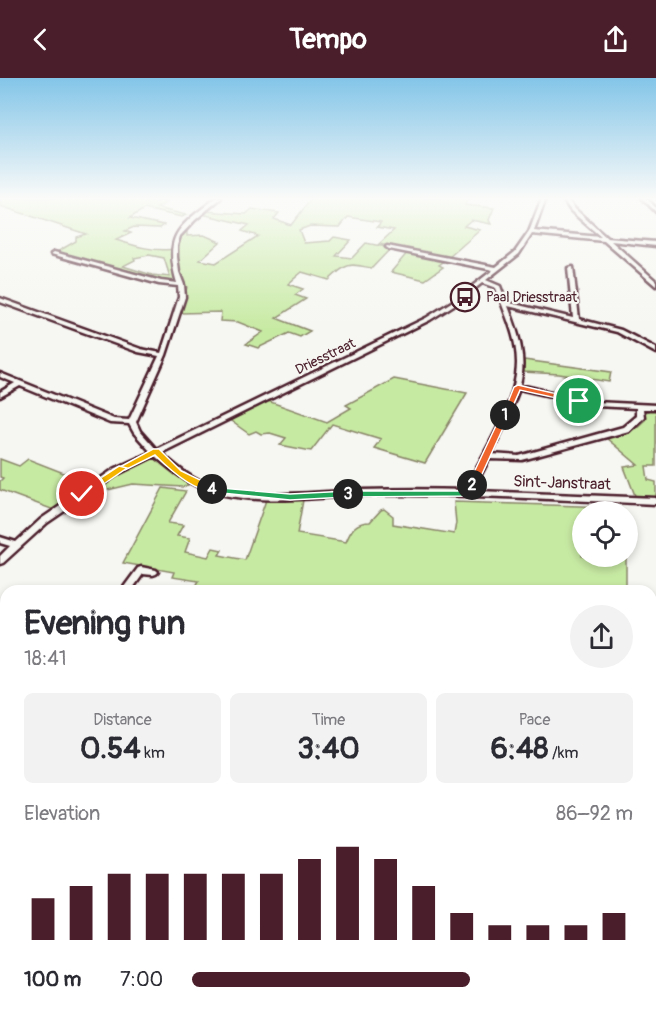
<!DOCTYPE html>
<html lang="en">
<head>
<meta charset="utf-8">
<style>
  body { margin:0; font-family:Pangolin,sans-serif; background:#f2f2f3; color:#2b2b33; height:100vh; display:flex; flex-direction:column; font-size:22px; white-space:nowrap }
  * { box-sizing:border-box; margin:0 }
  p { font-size:20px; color:#7c7c81 }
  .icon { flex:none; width:33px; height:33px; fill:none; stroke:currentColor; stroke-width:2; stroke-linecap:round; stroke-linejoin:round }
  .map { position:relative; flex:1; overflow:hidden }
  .panel { position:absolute; left:0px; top:507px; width:657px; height:430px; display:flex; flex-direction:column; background:#fff; border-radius:18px 18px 0 0; box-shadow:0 3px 9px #0003 }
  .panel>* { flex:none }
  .fabs { position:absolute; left:572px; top:423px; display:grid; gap:12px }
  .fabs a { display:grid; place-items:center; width:66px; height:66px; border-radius:50%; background:#fff; box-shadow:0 3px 9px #0003; font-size:30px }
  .pin { position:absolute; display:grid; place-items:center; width:51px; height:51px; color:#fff; margin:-26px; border:3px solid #fff; border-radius:50%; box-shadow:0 2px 6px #0007 }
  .km { position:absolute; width:30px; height:30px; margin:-15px; border-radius:50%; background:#222; color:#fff; font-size:16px; line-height:30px; text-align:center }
  .round { display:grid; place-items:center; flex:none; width:63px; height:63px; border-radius:32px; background:#f2f2f3 }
  .headline { display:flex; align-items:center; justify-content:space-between; height:102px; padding:0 24px }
  h1 { font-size:33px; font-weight:800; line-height:45px }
  .figures { display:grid; grid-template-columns:repeat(3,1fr); gap:9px; height:102px; padding:6px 24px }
  .figures div { display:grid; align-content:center; border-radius:9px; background:#f2f2f3; text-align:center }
  .figures b { font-size:30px; font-weight:800 }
  .figures small { font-size:16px; font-weight:400 }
  .figures p { font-size:16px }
  .chart { height:168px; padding:12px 24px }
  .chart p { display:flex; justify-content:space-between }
  .chart svg { width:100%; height:108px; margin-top:6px; stroke:#4a1f2b; stroke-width:6 }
  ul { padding:0 24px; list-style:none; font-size:20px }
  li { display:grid; grid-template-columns:96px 72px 1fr; align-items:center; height:45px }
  li i { height:15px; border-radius:8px; background:#4a1f2b }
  header { display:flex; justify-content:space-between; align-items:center; height:78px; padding:0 24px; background:#4a1f2b; color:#fff; font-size:27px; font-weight:800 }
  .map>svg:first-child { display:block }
  .built { fill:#f3e4ea }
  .green { fill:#c7eaa3; stroke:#888467; stroke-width:1.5; fill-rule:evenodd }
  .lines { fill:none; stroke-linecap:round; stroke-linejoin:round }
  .minor-casing { stroke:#4a1f2b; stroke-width:5 }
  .minor { fill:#f6f6f2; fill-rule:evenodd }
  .split-1 { fill:#f0652b; stroke:#fff; stroke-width:1.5 }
  .split-2 { fill:#f0652b; stroke:#fff; stroke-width:1.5 }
  .split-3 { fill:#22a559; stroke:#fff; stroke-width:1.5 }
  .split-4 { fill:#22a559; stroke:#fff; stroke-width:1.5 }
  .split-5 { fill:#f5b400; stroke:#fff; stroke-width:1.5 }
  .split-6 { fill:#f5b400; stroke:#fff; stroke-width:1.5 }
  .labels { text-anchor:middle; stroke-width:4.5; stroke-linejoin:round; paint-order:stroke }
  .far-poi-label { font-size:14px; fill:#4a1f2b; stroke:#f6f6f2; text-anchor:start }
  .far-street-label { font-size:14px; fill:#4a1f2b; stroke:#f6f6f2 }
  .street-label { font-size:16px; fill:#4a1f2b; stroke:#f6f6f2 }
</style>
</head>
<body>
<header><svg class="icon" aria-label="back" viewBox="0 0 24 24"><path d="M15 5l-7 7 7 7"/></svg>Tempo<svg class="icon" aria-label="share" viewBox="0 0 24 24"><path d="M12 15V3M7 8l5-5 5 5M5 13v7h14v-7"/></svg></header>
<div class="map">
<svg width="656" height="937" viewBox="0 0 656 937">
  <rect width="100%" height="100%" fill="#f6f6f2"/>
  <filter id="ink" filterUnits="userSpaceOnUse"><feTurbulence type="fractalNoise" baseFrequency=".0167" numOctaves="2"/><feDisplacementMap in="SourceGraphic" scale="12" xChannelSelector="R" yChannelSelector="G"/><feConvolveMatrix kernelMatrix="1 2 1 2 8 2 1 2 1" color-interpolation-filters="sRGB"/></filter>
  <g filter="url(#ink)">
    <path class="built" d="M656 868V937H625L619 932H651V874Z"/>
    <g class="green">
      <path d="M4 120H141L155 125 159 123 153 121 170 120 162 123 167 124 157 130 186 137 182 139 144 131 130 140 164 147 160 150 134 149 125 153 131 155 116 162C135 168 154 174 177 171L182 154H187V158L204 157 220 164 200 182 216 185 258 158 242 153 249 147 201 136 205 133 246 136 252 131 279 135 274 141 291 147 312 120H468L465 127 494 130 489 142 491 146 471 142 464 148 480 152 448 180 379 166 394 152 377 149 381 144 348 139 340 149 310 148 299 152 304 165 330 163 334 159 351 162 336 178 352 180 366 165 391 170 372 190C348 185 347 185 329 202L302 194 288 206 303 211 295 217 306 221 276 240 310 253 300 259 289 255 258 270 246 266 263 254 238 244 220 243 221 234 180 235 187 209 183 206 168 205 55 175 76 163V159L86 156 0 128V121ZM149 177 164 180 170 199 152 197 123 188 135 182 134 180Z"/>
      <path d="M408 174 446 182 439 187 443 189 425 202 391 194Z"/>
      <path d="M524 282 611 294 609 304 559 296 524 294Z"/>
      <path d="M394 301 467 315 425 385 374 370 381 361 332 346 311 373 280 367 286 360 270 355 261 356 256 353 249 356 228 341 268 323 327 344 351 330 346 327Z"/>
      <path d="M651 331H656V388H646L648 402 656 404V420H636L624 389 638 387 605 359 636 350 645 342V335Z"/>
      <path d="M0 381 19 388 28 381 92 406 54 432 0 412V403L3 400 0 399Z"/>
      <path d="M148 381H158L188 407 183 409 133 406 95 415 121 395Z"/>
      <path d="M163 410 186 413 168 445 183 447 177 458 190 460 185 474 208 479 213 470 222 472 219 477 245 482 266 422H303L297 456 346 464C351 452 355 444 370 444L381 432 384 431 393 438V446L454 456 456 445 454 424 611 429 614 425 617 433 582 434V478L626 479V513H193L199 503 172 499 174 494 123 485Z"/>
      <path d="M0 808H6V932H332L329 937H0Z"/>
      <path d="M536 932H619L625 937H543Z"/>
    </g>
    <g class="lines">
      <g class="minor-casing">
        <g id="minor">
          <path d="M216 120H221L195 142 180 158 177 168V179L179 194 184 207 185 219 166 277 136 344 140 353 156 371 426 240 453 223 493 192 389 171 386 169 387 168 496 189 515 174 529 154 542 120H546L534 153 601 159 571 133 562 120H566L575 131 607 160 656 164V168L611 163 656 203V208L604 163 532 156 519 176 486 202 500 208 506 224 573 240 568 190 573 189 579 241 621 252 656 270V275L617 254 508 228C518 254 527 279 520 307L595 324 656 327V331H643L644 339 629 353 522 382 489 381 477 404 476 413 656 420V426C565 422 475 416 384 417 329 417 265 429 212 414 190 408 171 392 155 378L120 395 47 445 3 485 0 486V478L10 468 0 465V459L16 464 41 441 114 391 151 374 134 355 129 346 110 345 20 308 0 319V314L15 305 0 299V295L114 341 129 342 159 278 138 274 0 224V220L141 271 161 275 179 219 178 208 159 206 51 176 54 174 161 203 177 205C163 156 180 148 216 120ZM482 205 496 210C504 234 517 259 517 285 517 323 486 371 469 404L468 412C433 411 397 411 362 412 315 414 260 422 215 409 194 404 176 388 161 375L430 242 457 225ZM519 311 595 328 636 330V338L623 349 519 378 491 376 506 345Z"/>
          <path d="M642 120H646L656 130V134Z"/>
          <path d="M141 489 156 492 158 494 156 496 153 497 143 496 131 513H121L138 490Z"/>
          <path d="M656 582V600L655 602 651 603V585L652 583Z"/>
          <path d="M6 678C6 686 9 695 0 698 0 690 0 681 6 678Z"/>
          <path d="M0 728 6 729V741L0 740Z"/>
          <rect x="651" y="728" width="5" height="12"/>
          <path d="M490 932H507L504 937H487Z"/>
        </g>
      </g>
      <use href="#minor" class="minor"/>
    </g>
  </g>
  <linearGradient id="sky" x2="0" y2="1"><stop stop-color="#83c5e8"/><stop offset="0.48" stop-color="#fbfbf9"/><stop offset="1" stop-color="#fbfbf9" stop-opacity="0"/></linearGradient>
  <rect width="656" height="251" fill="url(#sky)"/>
  <path class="split-1" d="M518 307 579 321 583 323 579 325 520 312 509 337 502 339 514 309Z"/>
  <path class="split-2" d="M505 335 509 337 477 407 469 409 468 407 501 337Z"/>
  <path class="split-3" d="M469 405 477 407 475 418 348 419 343 416 348 413H468Z"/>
  <path class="split-4" d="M209 409 290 416 348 413 352 416 348 419 290 422 212 414 208 411Z"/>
  <path class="split-5" d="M153 371H159L181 393 215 409V413C195 415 168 390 155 377L125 392 118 390Z"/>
  <path class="split-6" d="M119 388 127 390 86 418H79V414Z"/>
  <defs>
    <g id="bus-ring" transform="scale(1.5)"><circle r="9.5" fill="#f6f6f2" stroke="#4a1f2b" stroke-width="1.5"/><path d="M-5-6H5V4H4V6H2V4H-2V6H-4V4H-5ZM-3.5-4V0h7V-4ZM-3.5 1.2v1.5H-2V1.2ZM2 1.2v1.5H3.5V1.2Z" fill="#4a1f2b"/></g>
  </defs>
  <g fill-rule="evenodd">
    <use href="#bus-ring" x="465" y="219"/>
  </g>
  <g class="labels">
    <g class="far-poi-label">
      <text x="486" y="224">Paal Driesstraat</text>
    </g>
    <g class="far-street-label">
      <text transform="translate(325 278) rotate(-26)" y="5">Driesstraat</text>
    </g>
    <g class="street-label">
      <text transform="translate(562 404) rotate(2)" y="6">Sint-Janstraat</text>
    </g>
  </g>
</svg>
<div class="fabs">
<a><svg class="icon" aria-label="locate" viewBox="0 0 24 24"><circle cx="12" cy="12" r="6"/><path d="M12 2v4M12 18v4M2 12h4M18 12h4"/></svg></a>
</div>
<div class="pin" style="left:579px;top:323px;background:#1e9e55"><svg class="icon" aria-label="arrive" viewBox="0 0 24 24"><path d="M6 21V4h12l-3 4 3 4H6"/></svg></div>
<div class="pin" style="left:82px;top:416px;background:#d93025"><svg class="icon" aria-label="check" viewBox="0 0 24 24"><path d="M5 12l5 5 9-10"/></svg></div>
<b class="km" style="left:505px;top:337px">1</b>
<b class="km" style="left:472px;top:407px">2</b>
<b class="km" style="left:348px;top:416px">3</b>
<b class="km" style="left:212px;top:411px">4</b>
<section class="panel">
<div class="headline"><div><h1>Evening run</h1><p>18:41</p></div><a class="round"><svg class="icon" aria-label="share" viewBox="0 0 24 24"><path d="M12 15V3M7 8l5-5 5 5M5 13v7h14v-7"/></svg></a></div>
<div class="figures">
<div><p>Distance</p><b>0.54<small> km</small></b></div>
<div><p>Time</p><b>3:40</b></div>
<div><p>Pace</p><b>6:48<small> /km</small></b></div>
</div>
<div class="chart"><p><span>Elevation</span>86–92 m</p>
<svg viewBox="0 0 160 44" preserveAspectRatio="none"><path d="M5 44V27M15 44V22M25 44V17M35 44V17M45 44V17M55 44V17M65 44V17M75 44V11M85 44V6M95 44V11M105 44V22M115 44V33M125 44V38M135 44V38M145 44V38M155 44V33"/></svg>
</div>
<ul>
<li><b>100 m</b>7:00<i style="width:63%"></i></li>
</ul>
</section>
</div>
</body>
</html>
